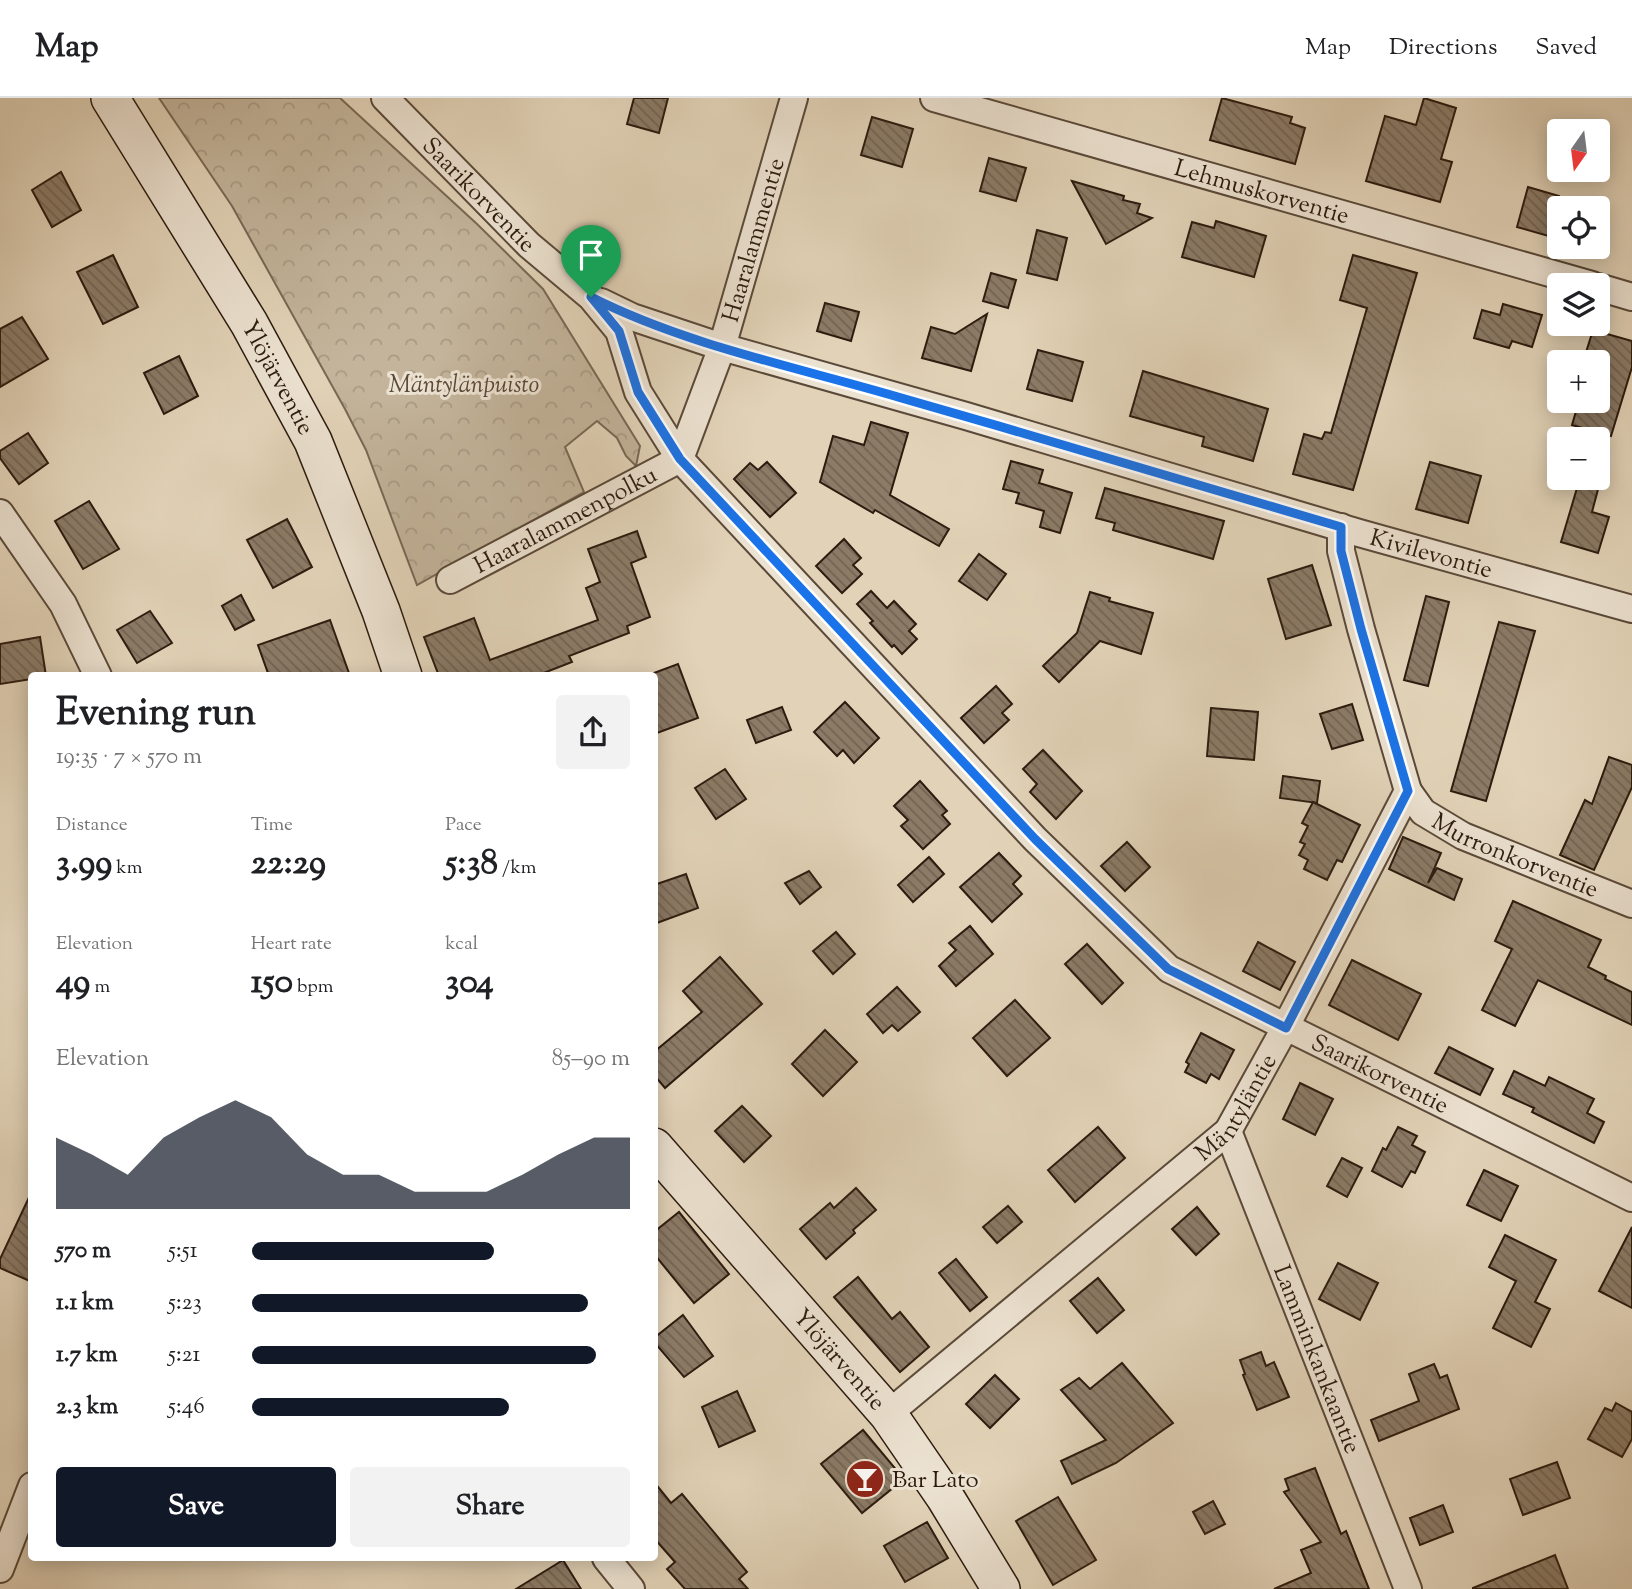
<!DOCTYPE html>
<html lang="en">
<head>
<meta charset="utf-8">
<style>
  body { margin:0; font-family:"Sorts Mill Goudy",serif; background:#f2f2f2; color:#202124; height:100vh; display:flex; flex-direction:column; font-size:26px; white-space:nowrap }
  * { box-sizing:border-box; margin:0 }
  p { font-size:23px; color:#757577 }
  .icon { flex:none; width:38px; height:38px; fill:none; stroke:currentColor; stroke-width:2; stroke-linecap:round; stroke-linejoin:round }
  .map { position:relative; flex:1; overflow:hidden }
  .sheet { position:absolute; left:28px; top:574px; width:630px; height:889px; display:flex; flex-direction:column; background:#fff; border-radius:7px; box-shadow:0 4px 18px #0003 }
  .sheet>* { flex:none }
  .needle { width:46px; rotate:194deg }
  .buttons { position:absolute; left:1547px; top:21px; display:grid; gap:14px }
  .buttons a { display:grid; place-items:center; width:63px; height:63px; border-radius:7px; background:#fff; box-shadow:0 4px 18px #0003; font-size:35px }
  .pin { position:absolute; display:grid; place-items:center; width:60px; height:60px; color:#fff; margin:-72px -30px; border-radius:50% 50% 50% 0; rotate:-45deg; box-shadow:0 0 7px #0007 }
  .pin .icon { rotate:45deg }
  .round { display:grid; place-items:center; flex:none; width:74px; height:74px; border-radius:7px; background:#f2f2f2 }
  .headline { display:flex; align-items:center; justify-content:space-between; height:119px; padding:0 28px }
  h1 { font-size:38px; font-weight:700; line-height:52px }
  .figures { display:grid; grid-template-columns:repeat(3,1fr); gap:10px; height:119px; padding:7px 28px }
  .figures div { display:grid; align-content:center }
  .figures b { font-size:35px; font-weight:700 }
  .figures small { font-size:19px; font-weight:400 }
  .figures p { font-size:19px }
  .chart { height:196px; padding:14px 28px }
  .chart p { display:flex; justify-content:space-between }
  .chart svg { width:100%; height:126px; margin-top:7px; fill:#111827; opacity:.7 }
  .primary-button { display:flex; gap:14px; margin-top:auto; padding:14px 28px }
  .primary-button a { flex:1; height:80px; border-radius:7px; background:#111827; color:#fff; font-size:28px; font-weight:700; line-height:80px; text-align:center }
  .primary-button a+a { background:#f2f2f2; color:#202124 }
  ul { padding:0 28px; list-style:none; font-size:23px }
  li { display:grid; grid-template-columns:112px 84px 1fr; align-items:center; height:52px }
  li i { height:18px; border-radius:9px; background:#111827 }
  header { display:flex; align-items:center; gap:42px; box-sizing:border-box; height:98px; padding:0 35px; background:#fff; border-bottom:2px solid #e0e0e0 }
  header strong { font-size:33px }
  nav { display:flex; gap:38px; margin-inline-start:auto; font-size:24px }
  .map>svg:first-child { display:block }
  .forest { fill:url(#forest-crowns); stroke:#786855; stroke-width:2 }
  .building { fill:url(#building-back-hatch); stroke:#2c1b0f; stroke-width:2 }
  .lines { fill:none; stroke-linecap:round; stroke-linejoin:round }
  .street-casing { stroke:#5a4939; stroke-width:30 }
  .secondary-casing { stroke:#2c1b0f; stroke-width:40 }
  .street { stroke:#ece2d1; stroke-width:26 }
  .secondary { stroke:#ece2d1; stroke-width:37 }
  .route-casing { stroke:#fff; stroke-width:14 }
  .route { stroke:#1a73e8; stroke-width:9 }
  .labels { text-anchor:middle; stroke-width:6; stroke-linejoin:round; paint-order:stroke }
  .street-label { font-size:24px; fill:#2c1b0f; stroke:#ece2d1 }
  .park-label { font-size:24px; font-style:italic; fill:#594939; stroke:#ece2d1 }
  .poi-label { font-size:24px; fill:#2c1b0f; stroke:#ece2d1; text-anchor:start }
</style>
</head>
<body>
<header>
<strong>Map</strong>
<nav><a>Map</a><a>Directions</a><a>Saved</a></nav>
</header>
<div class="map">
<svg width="1632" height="1491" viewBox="0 0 1632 1491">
  <defs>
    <pattern id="forest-crowns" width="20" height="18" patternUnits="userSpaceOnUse" patternTransform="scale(1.75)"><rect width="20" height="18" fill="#c3b49b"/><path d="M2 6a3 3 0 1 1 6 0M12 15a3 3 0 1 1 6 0" fill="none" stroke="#a89a84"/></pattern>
    <pattern id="building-back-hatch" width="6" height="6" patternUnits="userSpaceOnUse" patternTransform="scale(1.75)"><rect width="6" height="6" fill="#8b7b67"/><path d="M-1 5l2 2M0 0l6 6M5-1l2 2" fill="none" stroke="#726453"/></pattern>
  </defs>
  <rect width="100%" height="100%" fill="#e2d3b8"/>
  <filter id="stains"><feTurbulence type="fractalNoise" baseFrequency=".00286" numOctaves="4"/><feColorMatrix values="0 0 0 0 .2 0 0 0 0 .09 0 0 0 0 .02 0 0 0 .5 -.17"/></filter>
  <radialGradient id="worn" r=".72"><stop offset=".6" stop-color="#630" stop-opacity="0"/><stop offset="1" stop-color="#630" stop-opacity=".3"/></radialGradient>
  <path class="forest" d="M159 0H340L477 126 543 191 640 348 636 368 626 358 617 340 597 323 565 349 584 394 417 487 366 352 345 311 232 108Z"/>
  <g class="building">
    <path d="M634 0H668L659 35 627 26Z"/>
    <path d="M1222 0 1292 19 1290 25 1305 30 1295 66 1210 42Z"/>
    <path d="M1424 0 1456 10 1441 61 1452 64 1440 104 1366 83 1385 18 1416 27Z"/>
    <path d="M872 19 913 31 902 69 861 57Z"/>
    <path d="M989 60 1026 70 1016 103 980 93Z"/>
    <path d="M61 74 81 112 52 129 32 92Z"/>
    <path d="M1072 83 1124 98 1123 102 1140 106 1137 115 1152 120 1106 146Z"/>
    <path d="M1528 89 1559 98V141L1517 129Z"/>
    <path d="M1216 123 1266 138 1254 179 1182 159 1192 124 1214 130Z"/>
    <path d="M1037 132 1067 140 1057 182 1027 175Z"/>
    <path d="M113 157 138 209 103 226 77 174Z"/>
    <path d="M1353 157 1417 175 1353 392 1293 376 1304 336 1322 341 1325 334 1331 335 1367 210 1340 202Z"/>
    <path d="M991 175 1016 182 1008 210 983 203Z"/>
    <path d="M825 205 859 214 851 243 817 233Z"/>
    <path d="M1503 206 1542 217 1532 249 1512 243 1509 250 1474 240 1482 212 1500 217Z"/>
    <path d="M987 216 971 273 922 260 931 229 955 236Z"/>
    <path d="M22 219 48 261 0 289V231Z"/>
    <path d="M1593 232 1632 243V269L1611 338 1572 327 1579 303H1598V264H1583Z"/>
    <path d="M1038 252 1083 264 1072 303 1027 291Z"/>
    <path d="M179 258 198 298 164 316 144 275Z"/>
    <path d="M1143 273 1268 311 1253 363 1202 348 1204 339 1130 318Z"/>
    <path d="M871 324 908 335 890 397 949 431 939 448 875 412 873 415 820 384 833 338 864 347Z"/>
    <path d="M28 335 48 365 19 386 0 360V353Z"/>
    <path d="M1011 363 1043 372 1039 385 1072 395 1060 435 1040 429 1044 413 1016 405 1019 395 1003 391Z"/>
    <path d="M767 364 796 395 770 419 734 381 750 365 758 372Z"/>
    <path d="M1430 364 1481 378 1468 425 1416 411Z"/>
    <path d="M1580 380H1601L1592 414 1609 419 1598 455 1561 444Z"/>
    <path d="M1105 390 1224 423 1213 461 1113 432 1115 425 1096 420Z"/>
    <path d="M89 403 119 451 83 471 55 423Z"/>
    <path d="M287 421 312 469 273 490 247 442Z"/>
    <path d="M637 433 646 459 631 465 650 519 627 528 629 535 569 558 572 564 536 578H439L424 539 474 520 490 562 598 522 586 490 600 484 588 451Z"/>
    <path d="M844 441 861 460 853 467 862 476 842 495 816 468Z"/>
    <path d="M979 456 1006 476 987 502 959 483Z"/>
    <path d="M1312 467 1331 527 1286 541 1268 481Z"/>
    <path d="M871 493 887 510 894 503 916 526 909 533 917 541 902 556 894 547 892 549 870 525 873 523 857 506Z"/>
    <path d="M1090 494 1110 500 1109 503 1153 515 1141 556 1100 543 1059 584 1043 568 1077 535Z"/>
    <path d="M241 497 254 522 235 532 222 508Z"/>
    <path d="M1426 498 1449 504 1428 588 1404 582Z"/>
    <path d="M150 513 172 545 137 565 117 532Z"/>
    <path d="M330 522 350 578H269L258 547Z"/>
    <path d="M1499 524 1535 533 1486 703 1451 693Z"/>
    <path d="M40 539 46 578H32V581L0 586V546Z"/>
    <path d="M678 566 698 620 654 636V575Z"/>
    <path d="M996 588 1012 606 1002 615 1009 622 984 645 961 620Z"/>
    <path d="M845 604 879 640 854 665 843 652 837 658 814 634Z"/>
    <path d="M1352 606 1363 642 1332 651 1320 616Z"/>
    <path d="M782 609 791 632 756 645 747 622Z"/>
    <path d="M1211 610 1258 614 1254 662 1207 658Z"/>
    <path d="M1043 652 1082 693 1056 721 1030 694 1037 686 1023 671Z"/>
    <path d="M1609 659 1632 667V689L1594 772 1560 757 1585 702 1592 706Z"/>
    <path d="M725 671 746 701 716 721 695 690Z"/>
    <path d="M1283 678 1320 683 1317 705 1280 700Z"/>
    <path d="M920 683 947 713 942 717 950 726 923 751 901 728 908 722 894 708Z"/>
    <path d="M1313 704 1360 727 1342 764 1337 762 1327 782 1304 771 1308 762 1299 757 1305 746 1300 744 1308 728 1302 725Z"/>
    <path d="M1403 739 1441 755 1428 785 1437 770 1462 781 1454 802 1389 771Z"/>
    <path d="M1127 744 1150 769 1125 793 1101 768Z"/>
    <path d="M999 755 1021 778 1013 786 1022 796 992 824 960 789Z"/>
    <path d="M929 759 944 776 913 804 898 787Z"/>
    <path d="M809 773 821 789 800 806 785 785Z"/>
    <path d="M686 776 698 810 654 826V787Z"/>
    <path d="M1513 803 1601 842 1588 869 1606 878 1605 881 1632 894V927L1538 882 1515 928 1482 912 1512 851 1495 843Z"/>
    <path d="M970 828 993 856 956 888 939 868 956 852 949 845Z"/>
    <path d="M836 834 855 856 833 876 813 853Z"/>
    <path d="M1258 844 1295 864 1280 892 1243 873Z"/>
    <path d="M1087 846 1123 885 1102 906 1065 866Z"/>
    <path d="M720 859 762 906 665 990 654 977V954L702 914 683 893Z"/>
    <path d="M1352 862 1421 896 1398 942 1329 907Z"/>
    <path d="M897 889 920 914 898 933 892 927 883 935 867 916Z"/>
    <path d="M1015 902 1050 940 1007 978 973 940Z"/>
    <path d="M825 932 857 964 823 998 792 966Z"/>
    <path d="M1201 935 1234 952 1219 981 1211 976 1206 985 1185 974 1189 966 1186 964Z"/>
    <path d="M1449 949 1493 971 1480 997 1435 975Z"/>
    <path d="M1514 973 1545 988 1549 979 1594 1001 1587 1015 1604 1024 1594 1045 1532 1014 1534 1010 1503 996Z"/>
    <path d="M1300 985 1333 1001 1315 1037 1283 1021Z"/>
    <path d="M742 1008 771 1038 744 1064 715 1033Z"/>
    <path d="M1098 1029 1125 1060 1075 1104 1048 1072Z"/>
    <path d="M1398 1029 1417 1038 1412 1047 1425 1054 1415 1075 1411 1073 1402 1089 1372 1073 1383 1050 1386 1052Z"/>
    <path d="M1342 1060 1362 1070 1347 1099 1327 1088Z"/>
    <path d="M1484 1072 1518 1088 1501 1123 1467 1107Z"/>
    <path d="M856 1090 876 1112 853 1132 855 1135 826 1161 800 1131 830 1105 834 1110Z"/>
    <path d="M32 1093V1184L0 1170V1161Z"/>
    <path d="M1008 1108 1022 1124 997 1145 983 1129Z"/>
    <path d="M1197 1109 1219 1136 1196 1157 1172 1131Z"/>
    <path d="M679 1114 729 1176 694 1205 654 1156V1134Z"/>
    <path d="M1632 1129V1210L1599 1193Z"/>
    <path d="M1505 1137 1556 1162 1535 1204 1550 1211 1531 1249 1493 1230 1516 1183 1489 1169Z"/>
    <path d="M956 1161 987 1199 970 1213 939 1175Z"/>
    <path d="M1338 1165 1378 1185 1360 1222 1319 1201Z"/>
    <path d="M858 1179 892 1221 900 1214 929 1249 900 1274 834 1199Z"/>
    <path d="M1098 1180 1124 1212 1097 1235 1070 1203Z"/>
    <path d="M683 1217 713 1258 684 1279 654 1244V1240Z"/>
    <path d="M1261 1254 1266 1268 1274 1264 1289 1299 1257 1312 1243 1277 1245 1276 1240 1262Z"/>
    <path d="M1122 1265 1173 1325 1116 1365 1072 1386 1061 1363 1106 1342 1061 1292 1079 1280 1090 1291Z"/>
    <path d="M1434 1266 1440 1280 1447 1277 1459 1311 1379 1343 1371 1322 1419 1303 1409 1276Z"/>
    <path d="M995 1277 1019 1301 990 1330 966 1306Z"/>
    <path d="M737 1293 755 1333 719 1349 702 1309Z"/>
    <path d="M1616 1305 1632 1314V1341L1622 1359 1588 1341 1605 1310 1612 1313Z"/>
    <path d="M863 1332 904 1381 862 1415 821 1366Z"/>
    <path d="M1557 1364 1570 1400 1523 1417 1510 1381Z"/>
    <path d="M1315 1370 1341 1436 1346 1433 1369 1491H1274L1311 1475 1301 1452 1321 1444 1284 1394 1289 1392 1285 1381Z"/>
    <path d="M654 1384 671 1405 682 1396 747 1474 739 1481 748 1491H685L667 1471 675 1464 654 1440Z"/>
    <path d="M1058 1399 1096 1462 1053 1487 1016 1423Z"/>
    <path d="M1213 1403 1225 1426 1205 1436 1193 1414Z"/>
    <path d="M1443 1407 1453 1434 1420 1447 1410 1420Z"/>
    <path d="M927 1424 948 1460 905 1484 884 1448Z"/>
    <path d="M1555 1457 1568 1491H1473V1490Z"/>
    <path d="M563 1462 581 1491H516Z"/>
  </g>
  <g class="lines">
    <g class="street-casing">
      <g id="street">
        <path id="s1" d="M385 0 529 147 591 199 619 233 638 294 680 361 1035 741 1169 871 1632 1100"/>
        <path id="s2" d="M934 0 1592 187"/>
        <path d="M1598 189 1632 199"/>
        <path id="s3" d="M601 204 632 219 722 249 966 318 1359 435 1632 511"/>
        <path id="s4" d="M680 361 722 249 794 0"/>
        <path d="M0 415 63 506 98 578"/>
        <path id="s5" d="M450 482 680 361"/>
        <path id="s6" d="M1408 693 1423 714 1463 738 1632 806"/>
        <path id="s7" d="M1228 1033 1408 1491"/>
        <path id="s8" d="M888 1316 1228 1033 1285 930 1408 693 1361 531 1341 453V429"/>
        <path d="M606 1460 631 1491"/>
        <path d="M0 1471 32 1388"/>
      </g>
    </g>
    <g class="secondary-casing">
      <g id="secondary">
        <path id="s9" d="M110 0 249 225 313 343 381 513 403 578"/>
        <path id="s10" d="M654 1049 888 1316 945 1399 1001 1491"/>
      </g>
    </g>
    <use href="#street" class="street"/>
    <use href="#secondary" class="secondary"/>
  </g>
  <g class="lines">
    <g class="route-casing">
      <path id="route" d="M591 199C686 247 796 269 898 299 1046 341 1193 386 1341 429V453L1361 531 1408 693 1286 930 1168 871 1035 741 680 361 638 294 619 233Z"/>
    </g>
    <use href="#route" class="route"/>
  </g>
  <defs>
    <g id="bar-disc" transform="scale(2.0125)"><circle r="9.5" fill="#8f2418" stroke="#ece2d1"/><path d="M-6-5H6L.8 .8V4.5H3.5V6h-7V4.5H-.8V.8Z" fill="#fff"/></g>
  </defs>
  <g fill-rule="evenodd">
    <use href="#bar-disc" x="865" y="1381"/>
  </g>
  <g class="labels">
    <g class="street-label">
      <text dy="8" stroke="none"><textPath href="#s2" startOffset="341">Lehmuskorventie</textPath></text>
      <text dy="8" stroke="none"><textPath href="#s1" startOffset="135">Saarikorventie</textPath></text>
      <text dy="8" stroke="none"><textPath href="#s4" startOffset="231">Haaralammentie</textPath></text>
      <text dy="8" stroke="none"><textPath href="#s9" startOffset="326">Ylöjärventie</textPath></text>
      <text dy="8" stroke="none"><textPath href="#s5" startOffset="130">Haaralammenpolku</textPath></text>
      <text dy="8" stroke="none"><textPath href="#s3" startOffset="868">Kivilevontie</textPath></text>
      <text dy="8" stroke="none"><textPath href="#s6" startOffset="128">Murronkorventie</textPath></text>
      <text dy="8" stroke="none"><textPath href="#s1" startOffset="1416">Saarikorventie</textPath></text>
      <text dy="8" stroke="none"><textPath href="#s8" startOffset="466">Mäntyläntie</textPath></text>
      <text dy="8" stroke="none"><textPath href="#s10" startOffset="282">Ylöjärventie</textPath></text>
      <text dy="8" stroke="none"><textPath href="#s7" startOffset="245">Lamminkankaantie</textPath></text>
    </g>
    <g class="park-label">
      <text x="464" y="294">Mäntylänpuisto</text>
    </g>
    <g class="poi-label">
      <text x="892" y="1389">Bar Lato</text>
    </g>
  </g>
  <rect width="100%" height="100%" filter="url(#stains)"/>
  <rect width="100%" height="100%" fill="url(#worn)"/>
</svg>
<div class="buttons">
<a><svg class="needle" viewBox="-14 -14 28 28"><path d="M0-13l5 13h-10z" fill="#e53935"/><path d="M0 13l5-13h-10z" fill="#757577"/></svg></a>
<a><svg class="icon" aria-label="locate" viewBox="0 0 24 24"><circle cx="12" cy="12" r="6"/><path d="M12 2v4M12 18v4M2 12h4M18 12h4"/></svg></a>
<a><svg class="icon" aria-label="layers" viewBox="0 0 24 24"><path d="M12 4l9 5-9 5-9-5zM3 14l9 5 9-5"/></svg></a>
<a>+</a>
<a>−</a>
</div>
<div class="pin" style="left:591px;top:199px;background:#1e9e55"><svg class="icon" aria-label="arrive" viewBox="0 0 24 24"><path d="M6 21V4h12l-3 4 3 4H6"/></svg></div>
<section class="sheet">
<div class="headline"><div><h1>Evening run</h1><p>19:35 · 7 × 570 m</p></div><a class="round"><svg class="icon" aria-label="share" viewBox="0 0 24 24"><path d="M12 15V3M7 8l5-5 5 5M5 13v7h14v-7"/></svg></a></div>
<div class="figures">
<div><p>Distance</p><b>3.99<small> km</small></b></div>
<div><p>Time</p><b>22:29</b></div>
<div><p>Pace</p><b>5:38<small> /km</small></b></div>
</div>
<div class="figures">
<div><p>Elevation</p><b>49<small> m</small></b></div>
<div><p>Heart rate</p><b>150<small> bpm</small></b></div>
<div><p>kcal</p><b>304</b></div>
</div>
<div class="chart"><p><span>Elevation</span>85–90 m</p>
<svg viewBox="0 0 160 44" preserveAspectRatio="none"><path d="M0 44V19L10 25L20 32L30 19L40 12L50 6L60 12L70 25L80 32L90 32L100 38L110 38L120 38L130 32L140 25L150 19L160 19V44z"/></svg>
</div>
<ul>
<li><b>570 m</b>5:51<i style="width:64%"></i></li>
<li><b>1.1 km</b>5:23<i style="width:89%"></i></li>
<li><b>1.7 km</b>5:21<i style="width:91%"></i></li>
<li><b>2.3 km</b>5:46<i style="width:68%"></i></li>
</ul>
<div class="primary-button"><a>Save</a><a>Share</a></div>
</section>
</div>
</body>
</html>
